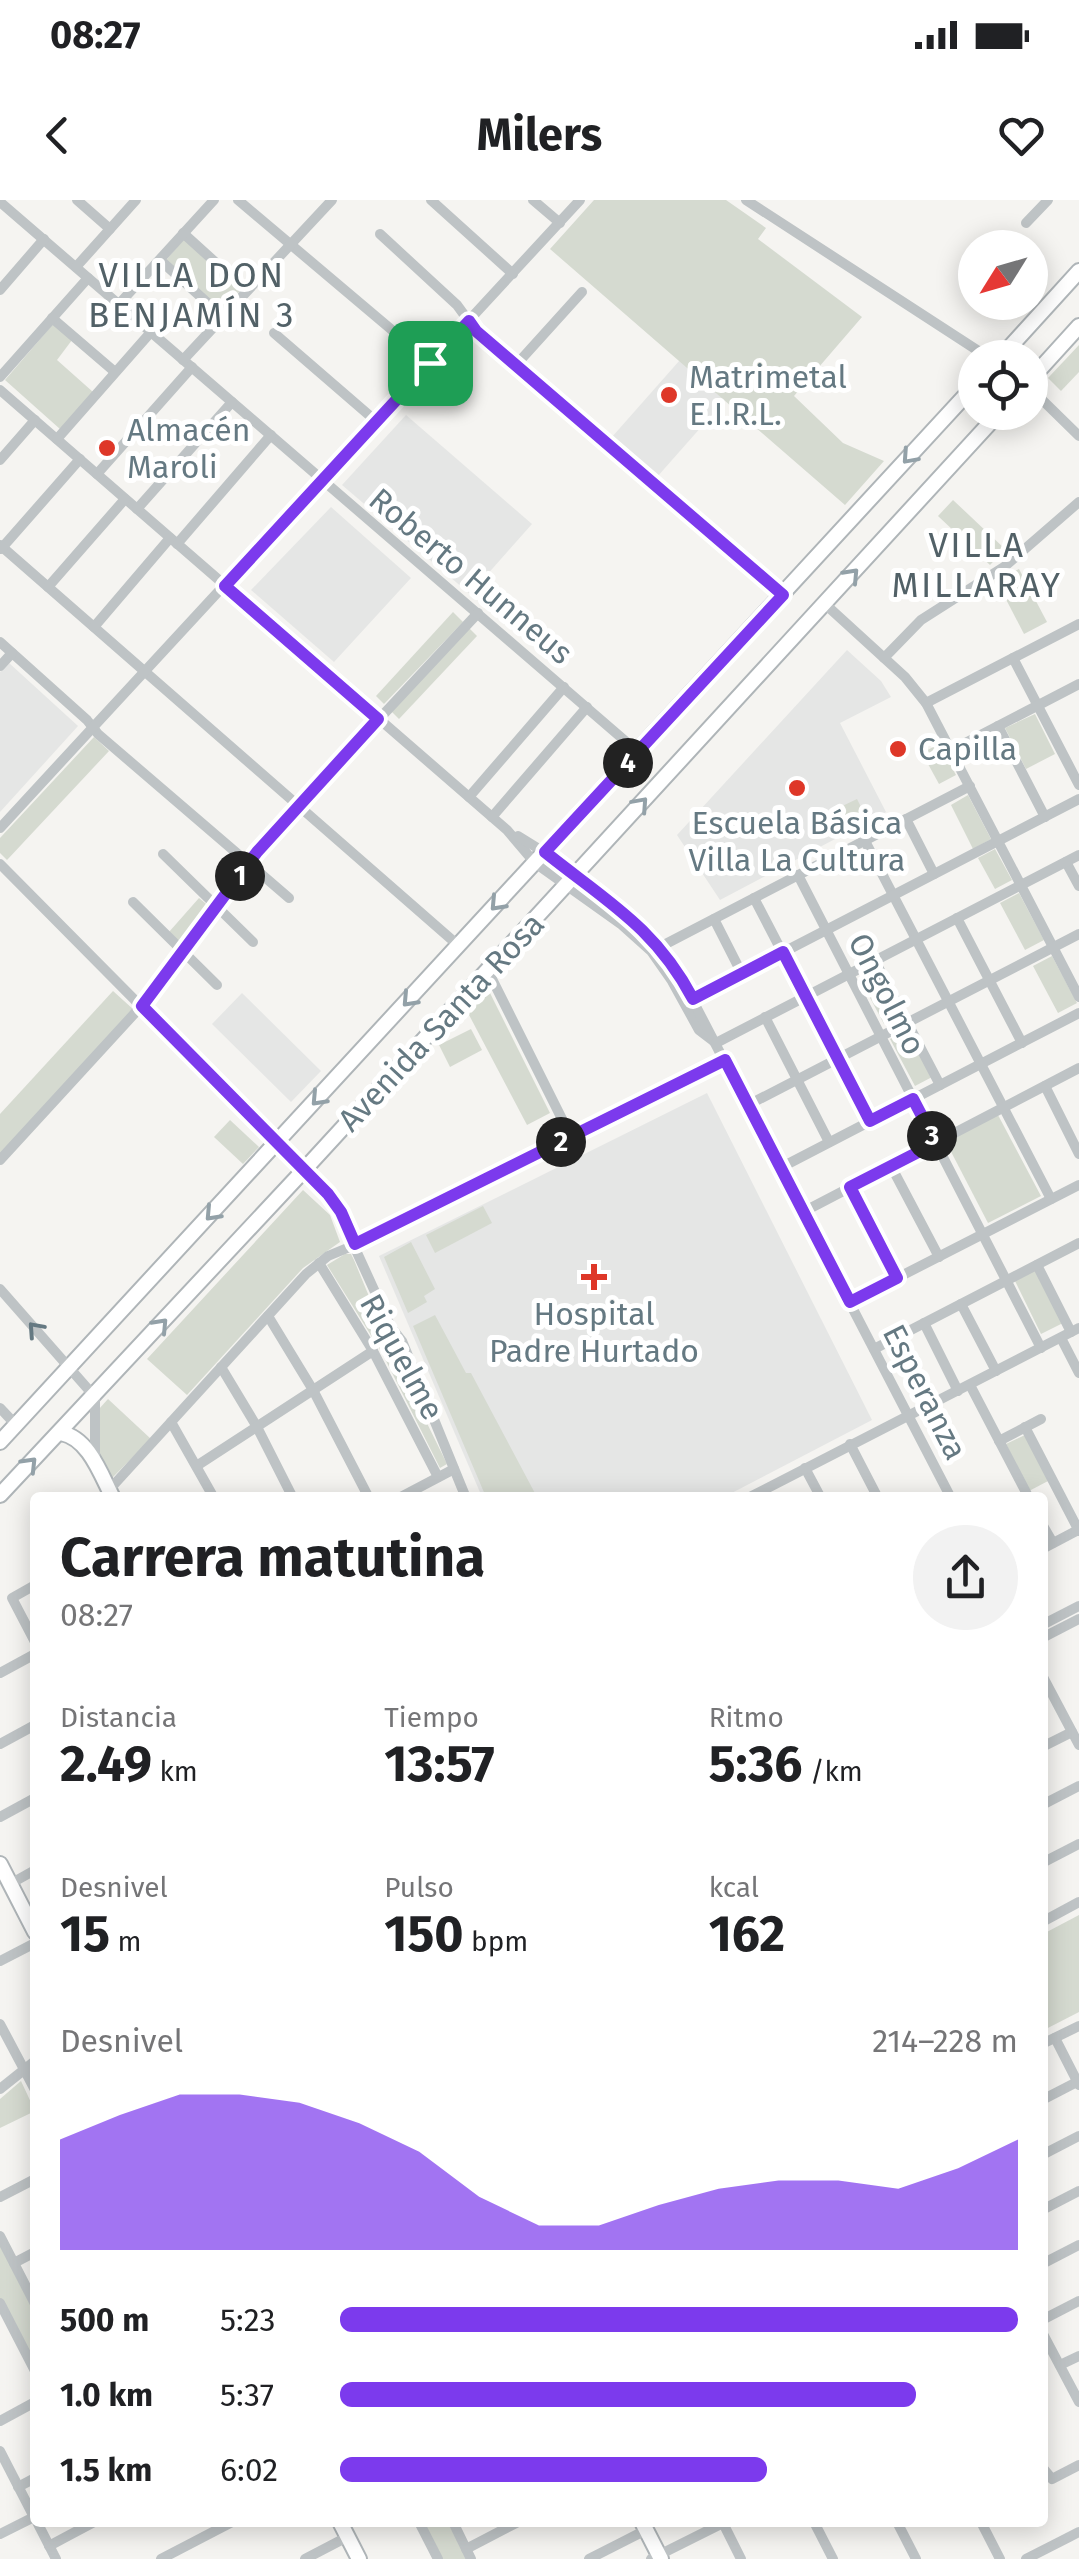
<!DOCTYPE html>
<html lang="es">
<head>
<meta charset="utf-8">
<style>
  body { margin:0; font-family:"Fira Sans",sans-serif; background:#f2f2f2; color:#202124; height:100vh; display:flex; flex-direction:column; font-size:38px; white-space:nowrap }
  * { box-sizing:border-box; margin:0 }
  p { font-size:32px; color:#757577 }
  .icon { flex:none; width:55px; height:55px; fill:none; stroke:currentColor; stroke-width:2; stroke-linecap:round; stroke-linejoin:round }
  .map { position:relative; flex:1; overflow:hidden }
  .details { position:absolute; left:30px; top:1292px; width:1018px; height:1035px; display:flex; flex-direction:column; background:#fff; border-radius:10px; box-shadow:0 5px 25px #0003 }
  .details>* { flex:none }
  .needle { width:65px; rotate:233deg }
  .controls { position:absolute; left:958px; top:30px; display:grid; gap:20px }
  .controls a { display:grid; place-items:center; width:90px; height:90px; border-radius:50%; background:#fff; box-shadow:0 5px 25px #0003; font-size:50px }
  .pin { position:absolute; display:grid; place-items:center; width:85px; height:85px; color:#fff; margin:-42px; border-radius:20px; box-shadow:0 5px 15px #0006 }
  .km { position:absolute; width:50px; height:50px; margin:-25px; border-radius:50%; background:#222; color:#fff; font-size:28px; line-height:50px; text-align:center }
  .round { display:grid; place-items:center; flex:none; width:105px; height:105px; border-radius:52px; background:#f2f2f2 }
  .head { display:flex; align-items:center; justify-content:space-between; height:170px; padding:0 30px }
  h1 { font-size:55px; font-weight:700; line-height:75px }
  .metrics { display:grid; grid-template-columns:repeat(3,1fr); gap:15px; height:170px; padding:10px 30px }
  .metrics div { display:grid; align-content:center }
  .metrics b { font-size:50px; font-weight:700 }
  .metrics small { font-size:28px; font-weight:400 }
  .metrics p { font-size:28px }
  .chart { height:280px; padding:20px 30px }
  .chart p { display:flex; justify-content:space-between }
  .chart svg { width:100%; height:180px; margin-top:10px; fill:#7c3aed; opacity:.7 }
  ul { padding:0 30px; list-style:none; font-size:32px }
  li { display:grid; grid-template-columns:160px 120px 1fr; align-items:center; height:75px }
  li i { height:25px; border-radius:12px; background:#7c3aed }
  .status { display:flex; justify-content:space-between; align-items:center; height:70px; padding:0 50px; background:#fff; direction:ltr }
  .status svg { height:28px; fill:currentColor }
  header { display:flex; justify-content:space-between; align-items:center; height:130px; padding:0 30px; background:#fff; font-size:45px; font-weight:700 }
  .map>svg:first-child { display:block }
  .built { fill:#e5e6e5 }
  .green { fill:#d5dad0 }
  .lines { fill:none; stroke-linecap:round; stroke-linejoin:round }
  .major-casing { stroke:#afb5b8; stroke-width:18 }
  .minor { stroke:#bec3c5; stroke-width:10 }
  .major { stroke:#fff; stroke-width:14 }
  .oneway { stroke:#93a1a8 }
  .oneway2 { stroke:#657982 }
  .route-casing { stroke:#fff; stroke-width:20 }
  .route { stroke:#7c3aed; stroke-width:12 }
  .poi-dot { fill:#de3728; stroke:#fff; stroke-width:4 }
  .labels { text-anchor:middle; stroke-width:10; stroke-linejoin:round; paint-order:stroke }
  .poi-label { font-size:32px; fill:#657982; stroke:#fff; text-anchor:start }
  .street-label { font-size:32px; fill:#657982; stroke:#fff }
  .neighbourhood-label { font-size:35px; letter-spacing:2.5px; fill:#526167; stroke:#fff }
</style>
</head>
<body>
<div class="status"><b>08:27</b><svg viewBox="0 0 49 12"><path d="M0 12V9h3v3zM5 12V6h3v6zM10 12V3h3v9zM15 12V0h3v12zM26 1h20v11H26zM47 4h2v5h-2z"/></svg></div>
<header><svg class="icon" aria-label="back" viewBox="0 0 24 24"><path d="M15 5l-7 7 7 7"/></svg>Milers<svg class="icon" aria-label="heart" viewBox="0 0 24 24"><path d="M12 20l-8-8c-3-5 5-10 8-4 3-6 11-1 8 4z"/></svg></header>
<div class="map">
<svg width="1079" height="2359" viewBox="0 0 1079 2359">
  <rect width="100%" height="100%" fill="#f5f4f1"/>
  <g class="built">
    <path d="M680 160 725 200 657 277 612 237Z"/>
    <path d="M406 215 532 324 470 394 342 285Z"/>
    <path d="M331 307 411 378 334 462 251 390Z"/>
    <path d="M847 450 881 481 891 497 840 523 886 612 720 700 677 635Z"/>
    <path d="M9 463 78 526 0 612V472Z"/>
    <path d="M242 793 321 871 291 902 212 824Z"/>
    <path d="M707 893 872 1220 724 1297H482L379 1056Z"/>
  </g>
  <g class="green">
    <path d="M594 0H726L766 28 758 39 862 117 794 196 843 243 884 261 845 305 550 49Z"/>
    <path d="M185 38 242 89 222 110 166 60Z"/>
    <path d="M54 123 72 140 57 160 93 192 60 229 5 180Z"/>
    <path d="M1079 145V172L1061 191 1048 178Z"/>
    <path d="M953 300 1005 349 990 365 938 316Z"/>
    <path d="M1019 369 1047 422 1024 434 996 380Z"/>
    <path d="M453 412 463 422 384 504 376 496Z"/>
    <path d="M469 428 477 436 399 519 390 510Z"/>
    <path d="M1035 514 1055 554 1026 569 1005 528Z"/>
    <path d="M94 537 109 551 7 660 0 653V638Z"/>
    <path d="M939 544 956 575 939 584 922 553Z"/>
    <path d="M968 595 991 639 973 649 951 605Z"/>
    <path d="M857 599 865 615 825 635 817 618Z"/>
    <path d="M995 649 1012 680 995 689 978 658Z"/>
    <path d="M1019 693 1044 740 1025 750 1000 703Z"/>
    <path d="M199 698 211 708 183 746 169 732Z"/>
    <path d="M1052 756 1077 803 1058 813 1033 766Z"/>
    <path d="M878 767 903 814 884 824 859 777Z"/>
    <path d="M488 789 550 913 527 925 468 813Z"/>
    <path d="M113 791 134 810 0 955V914Z"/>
    <path d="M471 829 482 850 450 867 439 845Z"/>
    <path d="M909 829 934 876 915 886 890 839Z"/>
    <path d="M998 915 1041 996 988 1023 946 942Z"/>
    <path d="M230 920 259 947 243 964 214 937Z"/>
    <path d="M303 990 330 1015 340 1042 303 1068 187 1195 147 1159Z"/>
    <path d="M483 1006 492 1023 435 1053 426 1035Z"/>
    <path d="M411 1042 435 1089 424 1096 427 1102 408 1113 384 1057Z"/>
    <path d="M345 1054H351L354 1060 392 1152 447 1264 440 1268 382 1153 327 1065Z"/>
    <path d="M1036 1070 1063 1123 1041 1134 1015 1081Z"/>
    <path d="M435 1115 466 1173H471L537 1297H486L413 1126Z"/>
    <path d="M108 1199 151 1239 110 1280 99 1259V1209Z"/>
    <path d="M1025 1235 1050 1280 1029 1291 1006 1244Z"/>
    <path d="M1079 1715V1812L1044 1830 1043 1734Z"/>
    <path d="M21 1881 35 1911 0 1928V1899Z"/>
    <path d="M0 2044 35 2114V2167L0 2098Z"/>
    <path d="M423 2323H448L467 2359H442Z"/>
  </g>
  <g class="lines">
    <g class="major-casing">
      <g id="major">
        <path d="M1000 158 1079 71"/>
        <path d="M1030 180 1079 126"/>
        <path d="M61 1233C89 1238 101 1275 113 1298"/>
        <path d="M0 1242 975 185"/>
        <path d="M0 1295 304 970 1000 212"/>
        <path d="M0 1664 35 1732"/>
        <path d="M340 2322 359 2359"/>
        <path d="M642 2322 661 2359"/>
      </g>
    </g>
    <g class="minor">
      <path d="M77 0 110 29"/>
      <path d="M238 0 431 163"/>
      <path d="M431 0 513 74"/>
      <path d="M533 0 560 23"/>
      <path d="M746 0 980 152"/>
      <path d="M0 2 638 552"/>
      <path d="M1026 23 1048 0"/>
      <path d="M183 33 246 90"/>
      <path d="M380 34 457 105 476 131 783 395"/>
      <path d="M160 60 222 116"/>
      <path d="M76 67 136 0"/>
      <path d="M0 90 44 39"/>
      <path d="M119 104 214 0"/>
      <path d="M52 118 115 172"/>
      <path d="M274 133 377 222"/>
      <path d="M183 160 332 0"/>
      <path d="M516 165 582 92"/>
      <path d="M0 177 88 78"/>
      <path d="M1030 188 1079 236"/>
      <path d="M0 190 507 630 535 663 622 725 651 751 672 781 699 830 716 843"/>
      <path d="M57 239 151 132"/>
      <path d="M0 260 35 220"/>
      <path d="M97 274 192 167"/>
      <path d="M137 309 232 202"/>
      <path d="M177 344 271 235"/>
      <path d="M0 345 459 746"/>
      <path d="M1 349 80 259"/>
      <path d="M48 387 125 299"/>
      <path d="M825 404 905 477 926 503 1079 797"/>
      <path d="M94 427 170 338"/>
      <path d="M0 442 87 520 98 534 289 698"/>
      <path d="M884 458 921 420 1004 367 1079 302"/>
      <path d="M1013 458 1079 585"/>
      <path d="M0 466 12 453"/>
      <path d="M926 503 1079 424"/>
      <path d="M998 526 1045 617"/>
      <path d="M952 550 1079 484"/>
      <path d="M469 597 564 487"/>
      <path d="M492 617 587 507"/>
      <path d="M906 619 934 674"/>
      <path d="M0 628 580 0"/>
      <path d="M518 636C570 667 642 719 676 768L951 1298"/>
      <path d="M865 641 1051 999"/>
      <path d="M163 654 253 742"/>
      <path d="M1066 662 1079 686"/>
      <path d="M0 664 333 1000 391 1127 402 1141 466 1298"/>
      <path d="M798 675 1041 1148"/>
      <path d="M754 698 870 921"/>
      <path d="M133 702 217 785"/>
      <path d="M957 718 1022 843"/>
      <path d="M714 719 742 774"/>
      <path d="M656 749 970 586"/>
      <path d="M875 761 940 885"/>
      <path d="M488 771 571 937"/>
      <path d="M693 799 1079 599"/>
      <path d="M765 817 829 942"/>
      <path d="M716 843 1079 655"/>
      <path d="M1045 886 1079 954"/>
      <path d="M748 905 1079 734"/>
      <path d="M0 960 157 789 268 638 478 413"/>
      <path d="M891 966 939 1057"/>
      <path d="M780 968 1079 813"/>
      <path d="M850 987 897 1078"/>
      <path d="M803 1012 1079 868"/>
      <path d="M319 1063 373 1151 438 1277"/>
      <path d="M1037 1065 1071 1132"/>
      <path d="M0 1089 95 1197V1262"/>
      <path d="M850 1102 1079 985"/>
      <path d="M961 1104 996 1171"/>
      <path d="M268 1116 313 1190 369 1298"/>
      <path d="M924 1123 958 1191"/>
      <path d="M391 1128 399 1159 421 1199"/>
      <path d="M1061 1138 1079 1173"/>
      <path d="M874 1149 1079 1043"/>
      <path d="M221 1167 257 1227 293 1298"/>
      <path d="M970 1185 1029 1298"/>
      <path d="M0 1208 16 1225"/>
      <path d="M171 1222 214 1298"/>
      <path d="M1025 1227 1079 1331"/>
      <path d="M999 1241 1041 1219"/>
      <path d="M850 1244 878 1298"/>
      <path d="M198 1265 373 1151"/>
      <path d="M805 1268 821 1298"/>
      <path d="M109 1290 306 1074 328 1056 374 1037 725 860"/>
      <path d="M399 1298 454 1269"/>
      <path d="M748 1298 1079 1128"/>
      <path d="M1042 1324 1053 1343"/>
      <path d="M1042 1349 1078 1330"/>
      <path d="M35 1385 12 1398 35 1442"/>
      <path d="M1042 1425 1079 1406"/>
      <path d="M1042 1438 1079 1419"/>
      <path d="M0 1473 35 1454"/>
      <path d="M1042 1475 1079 1545"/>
      <path d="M0 1544 35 1525"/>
      <path d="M1042 1547 1072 1532"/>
      <path d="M1042 1605 1079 1586"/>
      <path d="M0 1617 35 1598"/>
      <path d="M1042 1663 1079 1644"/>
      <path d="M10 1684 35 1670"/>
      <path d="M1042 1722 1079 1702"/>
      <path d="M0 1761 35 1743"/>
      <path d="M0 1824 35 1890"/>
      <path d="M1055 1838 1079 1885"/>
      <path d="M1042 1844 1079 1826"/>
      <path d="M0 1889 35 1861"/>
      <path d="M1042 1900 1077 1882"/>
      <path d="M1042 1955 1079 1936"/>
      <path d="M0 1997 35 1979"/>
      <path d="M1042 2010 1079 1991"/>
      <path d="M0 2036 35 2104"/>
      <path d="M14 2063 35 2052"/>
      <path d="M1042 2064 1079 2045"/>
      <path d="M0 2103 35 2171"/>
      <path d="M1042 2120 1079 2101"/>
      <path d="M1042 2132 1079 2202"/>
      <path d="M1060 2165 1079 2156"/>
      <path d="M0 2221 35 2202"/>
      <path d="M0 2251 35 2319"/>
      <path d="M1042 2267 1052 2279 1079 2265"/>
      <path d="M18 2287 35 2278"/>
      <path d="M37 2322 56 2359"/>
      <path d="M419 2322 438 2359"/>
      <path d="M453 2322 471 2359"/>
      <path d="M814 2322 833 2359"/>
      <path d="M897 2322 916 2359"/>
      <path d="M981 2322 1000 2359"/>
      <path d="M0 2334 34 2317"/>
      <path d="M49 2346 94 2322"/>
      <path d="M466 2349 518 2322"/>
      <path d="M161 2359 232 2322"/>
      <path d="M305 2359 347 2337"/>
      <path d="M589 2359 646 2330"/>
      <path d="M651 2359 723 2323 741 2359"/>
      <path d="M1026 2359 1079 2332"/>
    </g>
    <use href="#major" class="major"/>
  </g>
  <defs><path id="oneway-chevron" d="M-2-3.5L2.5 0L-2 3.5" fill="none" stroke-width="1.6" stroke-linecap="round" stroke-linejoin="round" transform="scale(2.5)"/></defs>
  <g class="oneway">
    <use href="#oneway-chevron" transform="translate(909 257) rotate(132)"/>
    <use href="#oneway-chevron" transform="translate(852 375) rotate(-47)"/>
    <use href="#oneway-chevron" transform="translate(641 604) rotate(-48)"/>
    <use href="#oneway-chevron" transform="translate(497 704) rotate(133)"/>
    <use href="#oneway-chevron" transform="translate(409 800) rotate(133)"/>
    <use href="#oneway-chevron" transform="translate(318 899) rotate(133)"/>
    <use href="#oneway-chevron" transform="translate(212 1014) rotate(133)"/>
    <use href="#oneway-chevron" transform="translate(161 1125) rotate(-47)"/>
    <use href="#oneway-chevron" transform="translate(30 1264) rotate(-46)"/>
  </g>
  <use class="oneway2" href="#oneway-chevron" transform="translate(35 1129) rotate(-132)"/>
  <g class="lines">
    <g class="route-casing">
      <path id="route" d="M469 121 476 131 783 395 545 652C606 701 655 727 693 799L783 752 870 921 913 899 936 943 850 987 897 1078 850 1102 725 860 355 1044 341 1012 328 994 142 806 257 652 378 519 225 386Z"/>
    </g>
    <use href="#route" class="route"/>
  </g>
  <g class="poi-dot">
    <circle cx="669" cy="195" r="10"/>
    <circle cx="107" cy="248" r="10"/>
    <circle cx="898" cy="549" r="10"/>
    <circle cx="797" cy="588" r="10"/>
    <path d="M589 1062h10v10h10v10h-10v10h-10v-10h-10v-10h10z"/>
  </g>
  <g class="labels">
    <g class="poi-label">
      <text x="689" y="188">Matrimetal<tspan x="689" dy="37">E.I.R.L.</tspan></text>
      <text x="127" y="241">Almacén<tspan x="127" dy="37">Maroli</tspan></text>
      <text x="918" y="560">Capilla</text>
      <text x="797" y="634" text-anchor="middle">Escuela Básica<tspan x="797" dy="37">Villa La Cultura</tspan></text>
      <text x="594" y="1125" text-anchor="middle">Hospital<tspan x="594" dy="37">Padre Hurtado</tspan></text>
    </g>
    <g class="street-label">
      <text transform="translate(471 376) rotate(40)" y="11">Roberto Hunneus</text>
      <text transform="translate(887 794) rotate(63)" y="11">Ongolmo</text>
      <text transform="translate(441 822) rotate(-47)" y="11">Avenida Santa Rosa</text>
      <text transform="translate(402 1157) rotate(61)" y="11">Riquelme</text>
      <text transform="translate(925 1192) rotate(63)" y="11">Esperanza</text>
    </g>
    <g class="neighbourhood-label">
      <text x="192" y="87">VILLA DON<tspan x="192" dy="40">BENJAMÍN 3</tspan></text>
      <text x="977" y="357">VILLA<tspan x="977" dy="40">MILLARAY</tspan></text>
    </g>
  </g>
</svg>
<div class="controls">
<a><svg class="needle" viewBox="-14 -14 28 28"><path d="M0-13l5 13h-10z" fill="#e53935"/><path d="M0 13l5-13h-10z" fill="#757577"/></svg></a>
<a><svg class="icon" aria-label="locate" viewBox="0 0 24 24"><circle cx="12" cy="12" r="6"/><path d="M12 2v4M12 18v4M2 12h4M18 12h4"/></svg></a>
</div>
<div class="pin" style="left:430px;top:163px;background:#1e9e55"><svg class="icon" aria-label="arrive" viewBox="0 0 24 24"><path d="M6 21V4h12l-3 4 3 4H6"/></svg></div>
<b class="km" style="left:240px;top:676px">1</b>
<b class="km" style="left:561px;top:942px">2</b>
<b class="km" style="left:932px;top:936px">3</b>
<b class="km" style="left:628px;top:563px">4</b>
<section class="details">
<div class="head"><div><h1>Carrera matutina</h1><p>08:27</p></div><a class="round"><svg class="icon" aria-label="share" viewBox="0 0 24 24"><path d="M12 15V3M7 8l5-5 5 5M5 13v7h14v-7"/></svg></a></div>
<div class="metrics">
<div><p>Distancia</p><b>2.49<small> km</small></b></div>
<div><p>Tiempo</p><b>13:57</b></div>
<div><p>Ritmo</p><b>5:36<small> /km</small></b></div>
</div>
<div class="metrics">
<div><p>Desnivel</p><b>15<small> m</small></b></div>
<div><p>Pulso</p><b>150<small> bpm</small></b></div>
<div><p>kcal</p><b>162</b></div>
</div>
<div class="chart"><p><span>Desnivel</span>214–228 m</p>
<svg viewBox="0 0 160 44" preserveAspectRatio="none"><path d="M0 44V17L10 11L20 6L30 6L40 8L50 13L60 20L70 31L80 38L90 38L100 33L110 29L120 27L130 27L140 29L150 24L160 17V44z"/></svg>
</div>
<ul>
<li><b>500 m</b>5:23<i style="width:100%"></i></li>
<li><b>1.0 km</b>5:37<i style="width:85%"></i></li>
<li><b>1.5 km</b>6:02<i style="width:63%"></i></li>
</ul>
</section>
</div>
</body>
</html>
